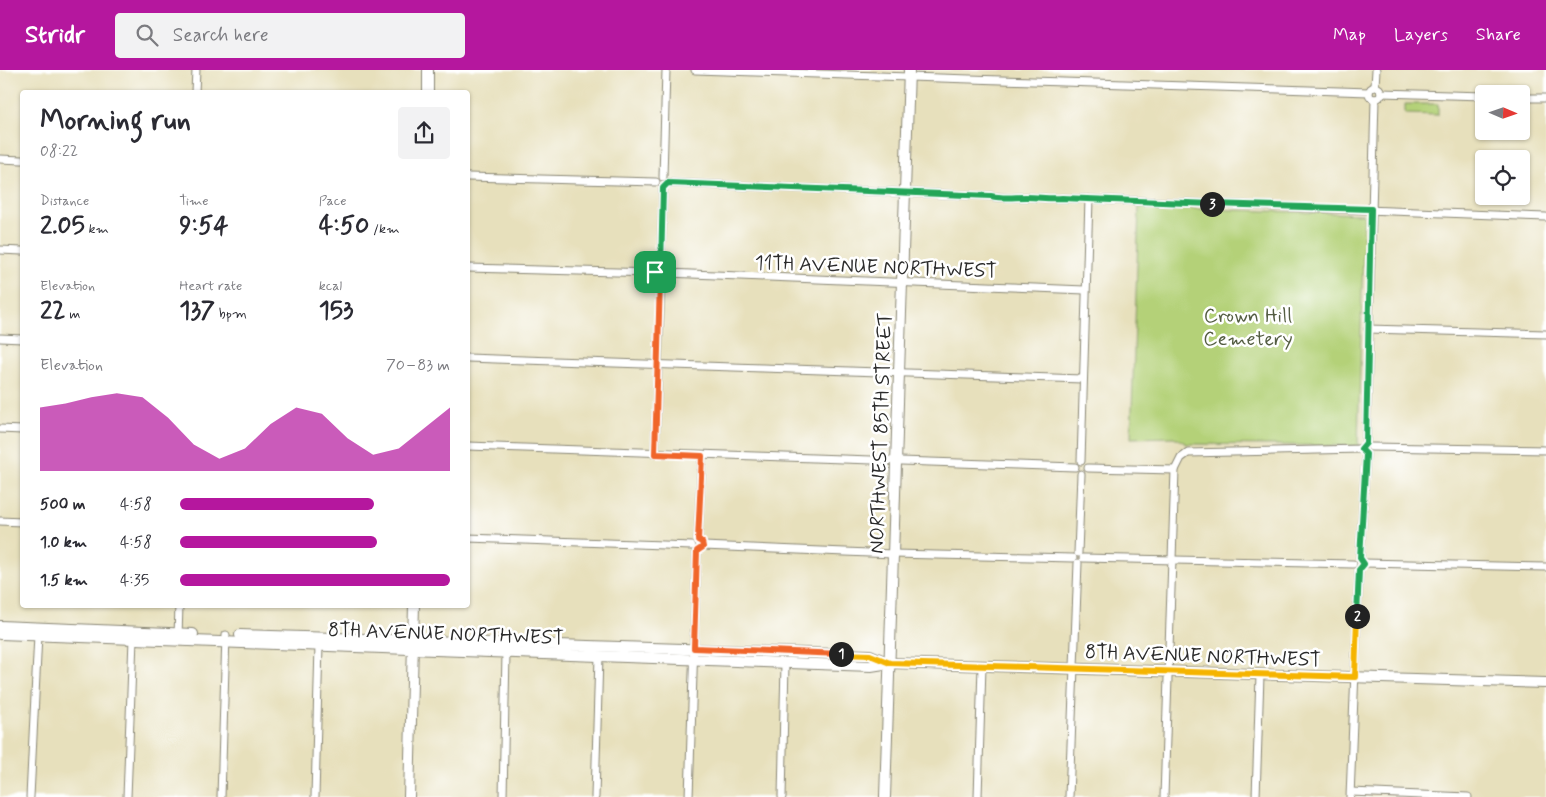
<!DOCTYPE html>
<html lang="en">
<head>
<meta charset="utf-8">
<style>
  body { margin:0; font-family:Mynerve,sans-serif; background:#f2f2f3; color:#2b2b33; height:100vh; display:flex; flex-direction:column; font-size:19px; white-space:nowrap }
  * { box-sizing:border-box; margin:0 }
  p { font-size:16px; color:#7c7c81 }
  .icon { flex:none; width:28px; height:28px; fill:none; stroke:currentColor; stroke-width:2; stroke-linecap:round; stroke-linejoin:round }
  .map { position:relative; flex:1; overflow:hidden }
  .sheet { position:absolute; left:20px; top:20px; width:450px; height:518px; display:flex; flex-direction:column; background:#fff; border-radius:5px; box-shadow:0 1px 4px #0004 }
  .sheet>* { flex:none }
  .needle { width:32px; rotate:92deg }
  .fabs { position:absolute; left:1475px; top:15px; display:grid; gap:10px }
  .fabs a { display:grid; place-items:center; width:55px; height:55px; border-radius:5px; background:#fff; box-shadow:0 1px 4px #0004; font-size:25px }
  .pin { position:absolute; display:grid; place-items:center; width:42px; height:42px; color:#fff; margin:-21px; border-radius:10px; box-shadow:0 2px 8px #0006 }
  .km { position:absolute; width:25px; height:25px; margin:-12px; border-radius:50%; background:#222; color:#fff; font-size:14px; line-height:25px; text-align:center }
  .round { display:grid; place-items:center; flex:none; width:52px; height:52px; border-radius:5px; background:#f2f2f3 }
  .head { display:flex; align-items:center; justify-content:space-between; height:85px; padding:0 20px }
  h1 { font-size:28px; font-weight:700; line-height:38px }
  .stats { display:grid; grid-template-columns:repeat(3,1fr); gap:8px; height:85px; padding:5px 20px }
  .stats div { display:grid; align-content:center }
  .stats b { font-size:25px; font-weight:700 }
  .stats small { font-size:14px; font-weight:400 }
  .stats p { font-size:14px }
  .chart { height:140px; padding:10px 20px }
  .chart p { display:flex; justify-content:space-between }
  .chart svg { width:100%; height:90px; margin-top:5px; fill:#b5179e; opacity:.7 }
  ul { padding:0 20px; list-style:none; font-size:16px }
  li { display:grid; grid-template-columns:80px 60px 1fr; align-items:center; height:38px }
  li i { height:12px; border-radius:6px; background:#b5179e }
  header { display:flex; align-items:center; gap:30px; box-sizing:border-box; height:70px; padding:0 25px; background:#b5179e; color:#fff }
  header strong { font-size:24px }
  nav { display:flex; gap:28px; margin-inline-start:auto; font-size:18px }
  .search { width:350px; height:45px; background:#f2f2f3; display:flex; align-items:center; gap:12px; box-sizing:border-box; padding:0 18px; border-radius:5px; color:#7c7c81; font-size:19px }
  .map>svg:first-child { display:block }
  .green { fill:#b4d178; stroke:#707e52 }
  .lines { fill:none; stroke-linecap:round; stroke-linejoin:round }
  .street-casing { stroke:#898674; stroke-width:9 }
  .secondary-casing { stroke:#898674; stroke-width:12 }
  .street { stroke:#fff; stroke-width:7 }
  .secondary { stroke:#fff; stroke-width:10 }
  .split-1-casing { stroke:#fff; stroke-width:10 }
  .split-2-casing { stroke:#fff; stroke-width:10 }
  .split-3-casing { stroke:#fff; stroke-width:10 }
  .split-4-casing { stroke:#fff; stroke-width:10 }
  .split-1 { stroke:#f0652b; stroke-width:6 }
  .split-2 { stroke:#f5b400; stroke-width:6 }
  .split-3 { stroke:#22a559; stroke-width:6 }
  .split-4 { stroke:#22a559; stroke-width:6 }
  .labels { text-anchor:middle; stroke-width:5; stroke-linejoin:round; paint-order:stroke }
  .street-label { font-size:20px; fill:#2b2b2b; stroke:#fff }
  .park-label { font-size:20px; fill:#545d42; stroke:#fff }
</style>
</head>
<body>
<header>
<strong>Stridr</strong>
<div class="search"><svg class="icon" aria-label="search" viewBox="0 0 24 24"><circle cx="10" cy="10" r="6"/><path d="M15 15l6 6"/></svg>Search here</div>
<nav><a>Map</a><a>Layers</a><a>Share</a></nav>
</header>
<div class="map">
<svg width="1546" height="727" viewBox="0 0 1546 727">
  <rect width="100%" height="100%" fill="#fff"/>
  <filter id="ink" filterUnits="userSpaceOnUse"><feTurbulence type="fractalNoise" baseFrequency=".02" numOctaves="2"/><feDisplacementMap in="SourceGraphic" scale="10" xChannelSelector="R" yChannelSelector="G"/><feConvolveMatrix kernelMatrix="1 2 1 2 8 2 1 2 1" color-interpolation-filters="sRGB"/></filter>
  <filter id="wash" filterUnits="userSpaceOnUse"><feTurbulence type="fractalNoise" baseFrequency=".0096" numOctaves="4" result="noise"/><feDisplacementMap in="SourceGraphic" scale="20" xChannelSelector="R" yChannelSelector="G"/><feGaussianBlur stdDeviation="1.12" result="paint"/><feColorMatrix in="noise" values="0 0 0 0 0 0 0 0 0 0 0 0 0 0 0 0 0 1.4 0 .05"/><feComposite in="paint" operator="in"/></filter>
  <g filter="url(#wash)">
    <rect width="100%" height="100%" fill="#e7e0bc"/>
    <g class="green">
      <path d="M1405 34H1438V45L1405 44Z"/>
      <path d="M1139 137 1364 144 1358 376 1187 374 1174 367 1131 368Z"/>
    </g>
  </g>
  <g filter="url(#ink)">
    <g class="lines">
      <g class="street-casing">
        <g id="street">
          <path d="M695 0 1369 22"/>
          <path d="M1375 16 1376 0"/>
          <circle cx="1375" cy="23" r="6"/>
          <path d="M195 22 196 0"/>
          <path d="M1381 23 1484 26"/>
          <path d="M1521 28H1546"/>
          <path d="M0 89 22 90"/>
          <path d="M468 107 656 112"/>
          <path d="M663 107 666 0"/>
          <path d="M668 113 991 126C1004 129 1014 127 1026 127 1039 127 1049 129 1062 128L1546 147"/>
          <path d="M0 180 22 181"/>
          <path d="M661 197 663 119"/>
          <path d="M468 198 655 203"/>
          <path d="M667 203 1085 220"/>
          <path d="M1368 259 1546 264"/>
          <path d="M0 268 22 269"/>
          <path d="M468 288 1082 309"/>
          <path d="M0 359 22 360"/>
          <path d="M1366 373 1375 29"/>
          <path d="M468 376 1075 397"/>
          <path d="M1371 377 1546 380"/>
          <path d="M655 383 661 209"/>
          <path d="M1081 391 1089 129"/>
          <path d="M1088 398 1175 400 1181 388 1188 383 1361 379"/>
          <path d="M0 451 22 452"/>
          <path d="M468 468 692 476"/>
          <path d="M698 470 702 385"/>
          <path d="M703 476 893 484 1073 488"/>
          <path d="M1078 483 1081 404"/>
          <path d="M1083 488 1353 494"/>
          <path d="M1360 488 1366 384"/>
          <path d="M1364 493 1546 497"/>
          <path d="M178 567 179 535"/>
          <path d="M1351 722 1468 727"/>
          <path d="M30 727 38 565"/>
          <path d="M127 727 133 569"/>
          <path d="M221 727 226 565"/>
          <path d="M315 727 319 575"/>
          <path d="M503 727 506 583"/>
          <path d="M595 727 599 586"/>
          <path d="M689 727 697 481"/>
          <path d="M782 727 785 593"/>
          <path d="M978 727 982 596"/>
          <path d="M1069 727 1078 493"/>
          <path d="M1164 727 1175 400"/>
          <path d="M1256 727 1260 605"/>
          <path d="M1350 727 1359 500"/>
        </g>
      </g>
      <g class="secondary-casing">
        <g id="secondary">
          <path d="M428 22V0"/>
          <path d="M0 556 193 564"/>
          <path d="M0 564 871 596 890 593 1546 613"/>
          <path d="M240 565 870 585 889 593"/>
          <path d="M409 727 414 535"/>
          <path d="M885 727 909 0"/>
        </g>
      </g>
      <use href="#street" class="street"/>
      <use href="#secondary" class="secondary"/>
    </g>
  </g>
  <g class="lines" filter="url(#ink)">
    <g class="split-1-casing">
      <path id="split-1" d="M655 202 657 207 660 209 655 384 702 386 698 470 702 472 703 477 697 481 694 578 841 584"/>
    </g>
    <g class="split-2-casing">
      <path id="split-2" d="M841 584 870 585 890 593 1355 607 1357 546"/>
    </g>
    <g class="split-3-casing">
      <path id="split-3" d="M1212 134 1371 139 1366 373 1361 379 1366 384 1360 488 1364 494 1359 500 1357 546"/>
    </g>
    <g class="split-4-casing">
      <path id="split-4" d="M655 202 661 197 663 118 668 113 991 126C1004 129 1014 127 1026 127 1039 127 1049 129 1062 128L1212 134"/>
    </g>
    <use href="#split-1" class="split-1"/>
    <use href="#split-2" class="split-2"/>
    <use href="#split-3" class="split-3"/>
    <use href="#split-4" class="split-4"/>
  </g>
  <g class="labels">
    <g class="street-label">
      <text transform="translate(876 196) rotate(2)" y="7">11TH AVENUE NORTHWEST</text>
      <text transform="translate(880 363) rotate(-88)" y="7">NORTHWEST 85TH STREET</text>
      <text transform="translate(446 563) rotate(2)" y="7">8TH AVENUE NORTHWEST</text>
      <text transform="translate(1203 585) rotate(2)" y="7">8TH AVENUE NORTHWEST</text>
    </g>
    <g class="park-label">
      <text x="1248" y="252">Crown Hill<tspan x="1248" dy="23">Cemetery</tspan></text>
    </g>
  </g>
</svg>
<div class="fabs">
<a><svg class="needle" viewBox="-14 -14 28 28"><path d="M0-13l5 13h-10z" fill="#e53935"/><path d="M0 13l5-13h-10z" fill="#7c7c81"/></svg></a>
<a><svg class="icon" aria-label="locate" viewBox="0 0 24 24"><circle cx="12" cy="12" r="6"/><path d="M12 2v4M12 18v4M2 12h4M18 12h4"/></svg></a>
</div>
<div class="pin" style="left:655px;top:202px;background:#1e9e55"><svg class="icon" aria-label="arrive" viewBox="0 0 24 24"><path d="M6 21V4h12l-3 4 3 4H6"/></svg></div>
<b class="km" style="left:841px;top:584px">1</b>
<b class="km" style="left:1357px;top:546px">2</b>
<b class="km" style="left:1212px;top:134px">3</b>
<section class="sheet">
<div class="head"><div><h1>Morning run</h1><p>08:22</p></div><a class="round"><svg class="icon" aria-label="share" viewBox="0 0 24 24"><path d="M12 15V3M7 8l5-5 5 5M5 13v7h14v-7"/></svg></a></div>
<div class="stats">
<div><p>Distance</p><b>2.05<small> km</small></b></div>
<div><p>Time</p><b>9:54</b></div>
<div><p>Pace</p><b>4:50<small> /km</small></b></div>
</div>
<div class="stats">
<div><p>Elevation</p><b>22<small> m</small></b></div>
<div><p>Heart rate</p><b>137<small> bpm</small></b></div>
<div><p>kcal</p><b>153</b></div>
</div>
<div class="chart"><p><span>Elevation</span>70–83 m</p>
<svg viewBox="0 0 160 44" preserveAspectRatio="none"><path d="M0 44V13L10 11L20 8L30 6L40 8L50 18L60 31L70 38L80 33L90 21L100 13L110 16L120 28L130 36L140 33L150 23L160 13V44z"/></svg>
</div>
<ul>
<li><b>500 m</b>4:58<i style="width:72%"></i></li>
<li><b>1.0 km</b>4:58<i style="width:73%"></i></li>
<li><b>1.5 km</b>4:35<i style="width:100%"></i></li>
</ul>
</section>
</div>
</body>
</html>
